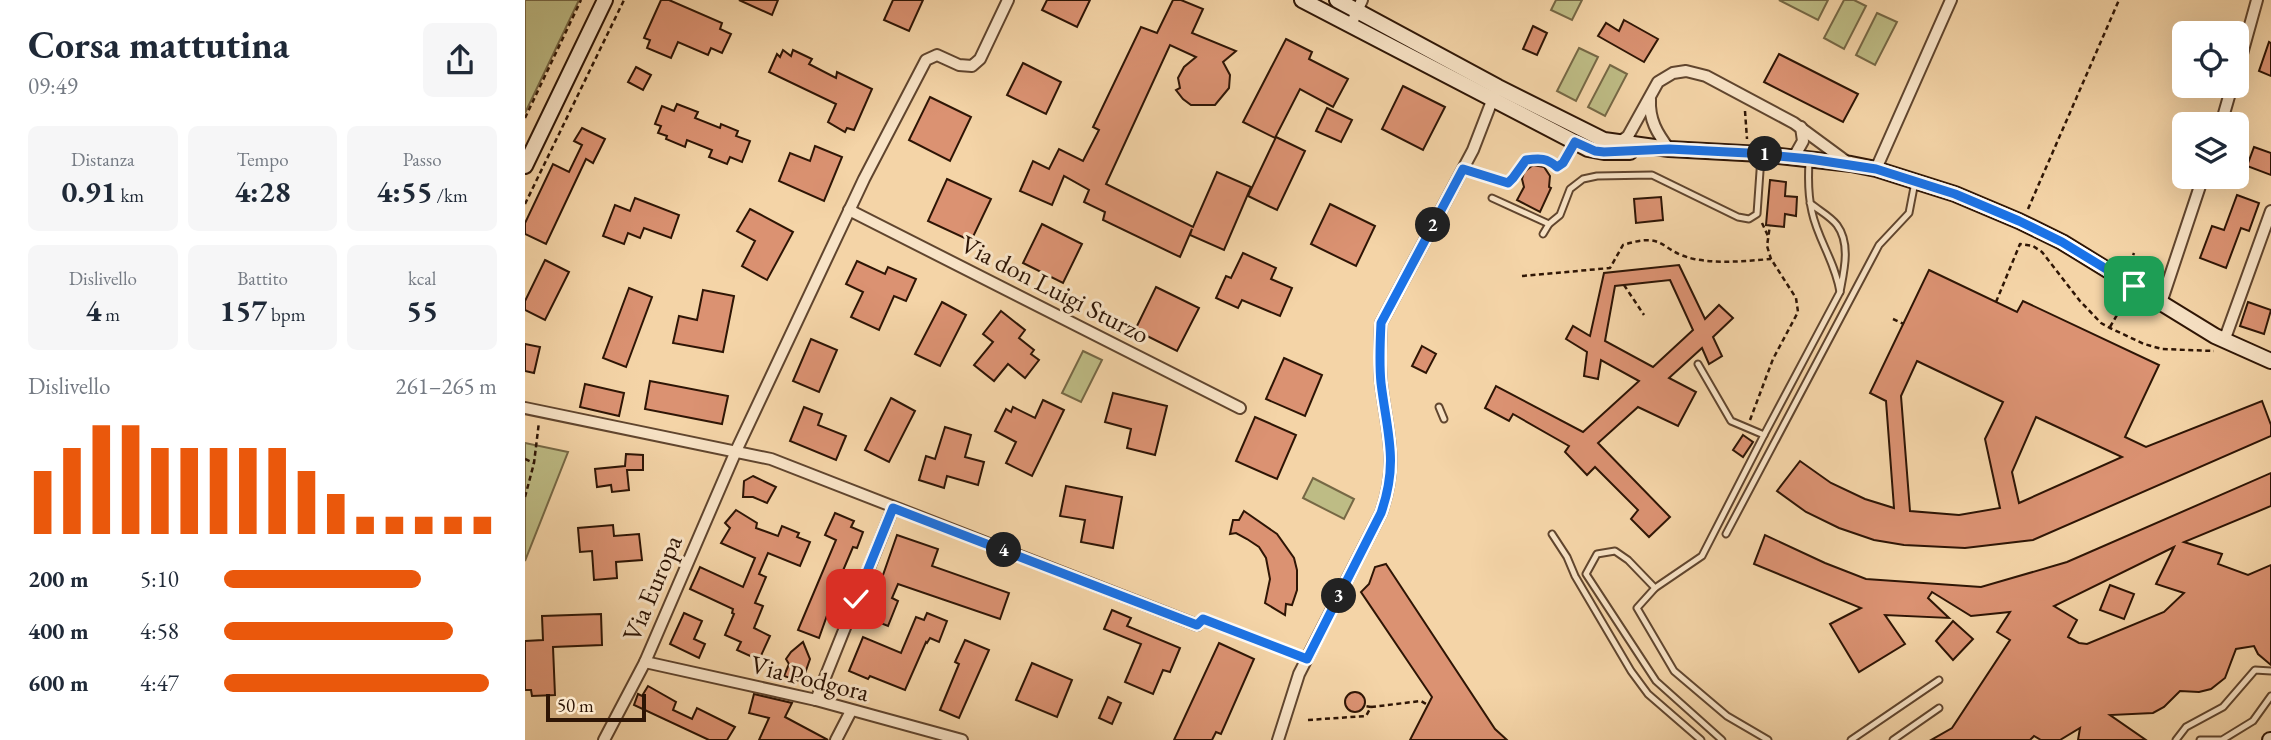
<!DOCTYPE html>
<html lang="it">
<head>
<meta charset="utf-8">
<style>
  body { margin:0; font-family:"EB Garamond",serif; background:#f6f6f7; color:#1f2937; height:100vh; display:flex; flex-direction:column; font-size:26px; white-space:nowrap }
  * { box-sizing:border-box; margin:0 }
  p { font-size:23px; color:#747a83 }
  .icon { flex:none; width:38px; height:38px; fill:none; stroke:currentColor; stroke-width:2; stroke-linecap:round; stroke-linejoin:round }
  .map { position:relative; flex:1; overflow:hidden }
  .details { display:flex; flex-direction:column; background:#fff; width:525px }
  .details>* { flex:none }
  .controls { position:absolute; left:1647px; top:21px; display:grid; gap:14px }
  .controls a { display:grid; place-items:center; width:77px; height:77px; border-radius:10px; background:#fff; box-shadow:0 7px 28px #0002; font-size:35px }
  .scale { position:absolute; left:21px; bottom:18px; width:100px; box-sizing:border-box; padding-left:7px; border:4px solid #2e1505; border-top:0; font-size:19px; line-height:24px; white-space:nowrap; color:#2e1505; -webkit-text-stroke:5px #f8e3c6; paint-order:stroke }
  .pin { position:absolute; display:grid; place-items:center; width:60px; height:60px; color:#fff; margin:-30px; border-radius:14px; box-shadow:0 4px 10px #0006 }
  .km { position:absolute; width:35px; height:35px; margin:-18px; border-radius:50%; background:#222; color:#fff; font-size:19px; line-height:35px; text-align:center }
  .round { display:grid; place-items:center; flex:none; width:74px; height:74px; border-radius:10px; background:#f6f6f7 }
  .overview { display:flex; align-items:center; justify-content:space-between; height:119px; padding:0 28px }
  h1 { font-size:38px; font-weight:700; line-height:52px }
  .figures { display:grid; grid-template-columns:repeat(3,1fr); gap:10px; height:119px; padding:7px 28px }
  .figures div { display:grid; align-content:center; border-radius:10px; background:#f6f6f7; text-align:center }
  .figures b { font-size:30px; font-weight:700 }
  .figures small { font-size:19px; font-weight:400 }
  .figures p { font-size:19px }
  .chart { height:196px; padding:14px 28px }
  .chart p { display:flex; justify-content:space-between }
  .chart svg { width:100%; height:126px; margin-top:7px; stroke:#ea580c; stroke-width:6 }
  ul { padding:0 28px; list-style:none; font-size:23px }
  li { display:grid; grid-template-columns:112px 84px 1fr; align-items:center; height:52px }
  li i { height:18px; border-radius:9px; background:#ea580c }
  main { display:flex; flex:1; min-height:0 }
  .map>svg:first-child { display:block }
  .green { fill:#bebc85; stroke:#766845; stroke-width:2 }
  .building { fill:#db9272; stroke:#2e1505; stroke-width:2; fill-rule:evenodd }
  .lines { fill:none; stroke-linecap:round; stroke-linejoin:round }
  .lane-casing { stroke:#60452e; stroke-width:9 }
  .street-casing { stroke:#60452e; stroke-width:14 }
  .secondary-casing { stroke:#2e1505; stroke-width:18 }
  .path { stroke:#2e1505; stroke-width:2.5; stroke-dasharray:5 3.5; stroke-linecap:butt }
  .lane { stroke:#f8e3c6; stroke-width:5 }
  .street { stroke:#f8e3c6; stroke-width:10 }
  .secondary { stroke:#f8e3c6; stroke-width:14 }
  .route-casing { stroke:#fff; stroke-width:14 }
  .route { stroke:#1a73e8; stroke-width:9 }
  .labels { text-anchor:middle; stroke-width:6; stroke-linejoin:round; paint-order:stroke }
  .street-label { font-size:26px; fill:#2e1505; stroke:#f8e3c6 }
</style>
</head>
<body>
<main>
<section class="details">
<div class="overview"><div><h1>Corsa mattutina</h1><p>09:49</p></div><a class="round"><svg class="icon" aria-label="share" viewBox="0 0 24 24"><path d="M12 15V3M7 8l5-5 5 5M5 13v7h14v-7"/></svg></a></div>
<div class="figures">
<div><p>Distanza</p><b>0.91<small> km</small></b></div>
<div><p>Tempo</p><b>4:28</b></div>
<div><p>Passo</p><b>4:55<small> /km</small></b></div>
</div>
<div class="figures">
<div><p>Dislivello</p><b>4<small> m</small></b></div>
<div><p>Battito</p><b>157<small> bpm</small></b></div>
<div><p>kcal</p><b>55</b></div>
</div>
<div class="chart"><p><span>Dislivello</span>261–265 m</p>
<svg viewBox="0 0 160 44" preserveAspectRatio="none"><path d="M5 44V22M15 44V14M25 44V6M35 44V6M45 44V14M55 44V14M65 44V14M75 44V14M85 44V14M95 44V22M105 44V30M115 44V38M125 44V38M135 44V38M145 44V38M155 44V38"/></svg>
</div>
<ul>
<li><b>200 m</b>5:10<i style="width:72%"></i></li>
<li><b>400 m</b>4:58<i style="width:84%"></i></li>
<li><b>600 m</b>4:47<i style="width:97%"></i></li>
</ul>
</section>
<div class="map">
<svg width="1746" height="740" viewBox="0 0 1746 740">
  <rect width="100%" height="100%" fill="#f4d4a7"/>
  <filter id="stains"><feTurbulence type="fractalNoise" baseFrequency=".00286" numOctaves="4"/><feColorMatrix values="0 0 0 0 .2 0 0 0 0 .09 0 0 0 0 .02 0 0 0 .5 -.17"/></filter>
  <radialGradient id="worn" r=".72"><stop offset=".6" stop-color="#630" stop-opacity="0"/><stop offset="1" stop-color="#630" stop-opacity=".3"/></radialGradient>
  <g class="green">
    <path d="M0 0H54L0 113Z"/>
    <path d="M1031 0H1057L1047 20 1026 10Z"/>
    <path d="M1254 0H1303L1293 20Z"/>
    <path d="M1319 0H1329L1341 6 1319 49 1299 38Z"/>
    <path d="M1352 13 1372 22 1350 65 1331 55Z"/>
    <path d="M1054 48 1073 57 1051 101 1032 91Z"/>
    <path d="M1085 65 1102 74 1080 116 1063 107Z"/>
    <path d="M558 351 577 360 556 402 537 393Z"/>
    <path d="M0 443 43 452 0 561Z"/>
    <path d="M788 478 829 499 819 519 778 498Z"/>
  </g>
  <g class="building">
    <path d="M136 0H144L197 23 195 29 206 34 197 53 186 48 183 55 153 42 146 58 122 48 125 40 119 38Z"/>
    <path d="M214 0H253L247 15Z"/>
    <path d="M368 0H398L384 31 359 20Z"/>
    <path d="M522 0H565L552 27 517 10Z"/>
    <path d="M648 0H656L678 9 667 33 711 51 698 62 705 75 704 88 690 105H666L658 99 651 90 655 88 653 78 659 67 671 57 645 45 581 184 668 227 692 172 726 187 699 250 665 235 667 229 655 257 578 220 580 212 559 202 564 190 539 176 527 205 495 191 508 161 524 169 534 149 558 161 574 130 568 127 616 27 632 33Z"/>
    <path d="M1099 20 1133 39 1119 62 1073 36 1081 23 1094 31Z"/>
    <path d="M1008 26 1022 33 1012 55 998 49Z"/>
    <path d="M761 39 787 52 784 59 823 79 808 107 775 89 750 138 718 122Z"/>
    <path d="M1744 42 1746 43V76L1734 71Z"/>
    <path d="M258 50 266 56 268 50 287 59 284 64 311 78 312 72 347 89 329 130 322 128 320 132 303 122 311 104 244 72 252 54 255 57Z"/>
    <path d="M1254 54 1333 94 1318 122 1239 82Z"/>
    <path d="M498 63 536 82 521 114 482 95Z"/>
    <path d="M111 67 126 75 118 90 103 82Z"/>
    <path d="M878 86 920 107 898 150 857 129Z"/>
    <path d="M405 97 446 117 425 161 384 140Z"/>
    <path d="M152 104 173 112 170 118 195 128 196 124 213 131 211 136 225 141 217 162 205 157 202 164 184 157 187 150 162 140 160 147 141 139 142 136 133 133 136 126 130 124 137 106 149 111Z"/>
    <path d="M802 108 827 120 816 142 791 131Z"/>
    <path d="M57 128 80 139 68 163 61 159 21 244 0 234V223L28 164 44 172 57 145 49 141Z"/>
    <path d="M751 137 780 151 752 210 723 196Z"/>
    <path d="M290 146 317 157 299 201 254 181 265 153 285 161Z"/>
    <path d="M1729 147 1746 153V175L1722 166Z"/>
    <path d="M1008 165 1019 167 1025 176 1024 187 1026 188 1015 212 992 200 999 187 997 179 999 172Z"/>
    <path d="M422 179 466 199 446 241 403 221Z"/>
    <path d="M1245 180 1261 182 1260 196 1272 197 1271 216 1260 214 1259 227 1241 225Z"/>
    <path d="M1712 195 1734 203 1724 231 1716 228 1701 268 1675 258 1687 226 1699 230Z"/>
    <path d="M1136 197 1138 220 1111 223 1109 199Z"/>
    <path d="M110 198 154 215 146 238 119 228 115 238 103 233 99 244 78 236 90 205 105 211Z"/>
    <path d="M805 204 850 226 831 266 786 244Z"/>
    <path d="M225 209 268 232 242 280 217 266 230 241 212 231Z"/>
    <path d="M517 224 557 244 538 283 498 263Z"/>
    <path d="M718 253 751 268 746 279 767 288 755 316 717 300 713 308 691 298 701 276 706 278Z"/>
    <path d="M20 260 44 272 20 320 0 310V301Z"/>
    <path d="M332 261 360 274 363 267 391 279 381 301 369 296 354 330 326 317 338 292 321 284Z"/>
    <path d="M1154 265 1180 319 1194 305 1208 318 1188 337 1197 356 1184 364 1177 348 1144 378 1171 392 1153 426 1113 407 1073 443 1145 517 1124 537 1106 519 1113 510 1070 467 1062 475 1040 452 1044 446 988 414 984 421 960 408 971 386 1058 432 1114 381 1076 360 1073 379 1059 376 1062 352 1041 339 1048 326 1065 336 1079 273ZM1145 280 1168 330 1128 367 1080 341 1090 286Z"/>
    <path d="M1404 270 1492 312 1498 301 1634 365 1600 437 1621 447 1737 401 1746 425V436L1508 540 1440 548 1379 545 1349 540 1314 528 1281 512 1252 491 1275 461 1306 483 1340 499 1369 508 1361 401 1345 393ZM1392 361 1478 402 1460 439 1475 508 1434 515 1385 511 1376 396ZM1511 417 1597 457 1494 503 1487 472Z"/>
    <path d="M631 287 674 308 652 351 610 330Z"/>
    <path d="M104 288 127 297 101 367 78 358Z"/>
    <path d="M178 290 209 296 198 352 148 343 154 316 172 320Z"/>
    <path d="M417 302 441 315 415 366 390 354Z"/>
    <path d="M1723 302 1746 310 1739 334 1715 326Z"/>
    <path d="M476 311 500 330 494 338 509 350 506 354 514 360 500 378 483 364 469 381 449 365 468 342 458 334Z"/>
    <path d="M286 339 312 350 294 392 268 381Z"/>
    <path d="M0 344 15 347 9 373 0 371Z"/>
    <path d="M897 346 911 354 901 373 887 366Z"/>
    <path d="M759 358 797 375 780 416 741 399Z"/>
    <path d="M125 381 203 396 197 424 120 409Z"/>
    <path d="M60 384 99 393 94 416 55 407Z"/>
    <path d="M588 393 642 406 630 455 602 448 606 429 580 422Z"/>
    <path d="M366 398 390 411 364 462 340 450Z"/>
    <path d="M518 400 539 410 507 476 481 463 491 442 470 431 481 409 486 412 488 407 510 418Z"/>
    <path d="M279 407 297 414 293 425 321 436 311 460 265 441Z"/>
    <path d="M730 417 771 435 752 479 711 461Z"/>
    <path d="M420 427 446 435 440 457 459 462 453 485 422 476 419 488 394 480 401 456 410 459Z"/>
    <path d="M1218 435 1228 442 1218 457 1208 450Z"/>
    <path d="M101 454 118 455V470H102L104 490 87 492 86 485 72 487 70 469 100 466Z"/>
    <path d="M1746 473V506L1659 542 1697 554 1693 564 1723 575 1746 565V665L1733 654 1729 646 1711 649 1700 678 1686 689 1674 692 1655 691 1639 707 1628 713 1585 715 1621 740H1553L1555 728 1535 740H1516L1509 736 1505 740H1406L1427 728 1485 640 1472 632 1485 612 1446 616 1407 592 1403 598 1424 618 1360 615 1380 644 1334 672 1305 624 1336 608 1229 564 1240 535 1300 563 1341 579 1456 587 1542 562ZM1649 547 1631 584 1659 593 1639 612 1562 644 1554 643 1543 637 1552 620 1529 606Z"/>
    <path d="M228 476 251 487 242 503 228 497H218L219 481Z"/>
    <path d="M541 486 597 497 588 548 556 542 560 520 535 516Z"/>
    <path d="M211 510 232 523 231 528 253 536 257 526 274 533 272 537 285 542 275 566 243 553 234 574 241 577 230 603 238 606 229 628 245 636 234 660 212 650 216 642 200 635 209 614 207 613 208 609 165 589 175 567 218 587 230 558 196 543 205 528 200 523Z"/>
    <path d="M719 511 752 534 769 558 772 570V590L767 605 761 604 760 615 740 603 745 579 741 558 734 547 722 539 711 533 705 534 708 520H714Z"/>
    <path d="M310 513 329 521 326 527 338 532 332 548 328 547 314 580 322 583 316 596 310 593 294 638 273 630 311 540 300 535Z"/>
    <path d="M88 525 89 536 114 534 117 560 91 562 92 578 69 580 67 551 55 552 53 528Z"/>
    <path d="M372 535 413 549 407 566 484 593 475 619 373 584 367 598 373 601 363 626 343 618Z"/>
    <path d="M861 564 970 729 982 740H885L907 697 836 592 844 584 850 567Z"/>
    <path d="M1585 585 1609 594 1599 619 1575 610Z"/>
    <path d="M587 610 606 618 602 626 655 648 645 672 638 670 628 694 600 682 616 644 579 629Z"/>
    <path d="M159 613 177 621 169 639 180 644 174 658 145 644Z"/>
    <path d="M402 613 422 621 414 642 405 638 402 643 401 642 380 690 345 676 343 679 324 671 338 637 376 653 391 617 399 620Z"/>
    <path d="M76 614 77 645 28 647 30 695 7 696 6 690H0V641L18 640 17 616Z"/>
    <path d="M1428 621 1448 639 1428 660 1411 641Z"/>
    <path d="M440 640 464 650 434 718 415 710 434 664 430 662Z"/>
    <path d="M278 642 285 659 277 682 259 676 264 664 261 659 266 652Z"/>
    <path d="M694 643 729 659 696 734 691 732 687 740H649Z"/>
    <path d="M507 663 547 680 532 717 491 700Z"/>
    <path d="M123 686 151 702 148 710 167 719 172 708 210 727 202 740H184L109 705 113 694 117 696Z"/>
    <circle cx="830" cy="702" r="10"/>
    <path d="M229 694 267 703 260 717 303 740H234L244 718 224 713Z"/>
    <path d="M583 697 596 703 587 724 574 718Z"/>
  </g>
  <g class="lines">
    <g class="lane-casing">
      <g id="lane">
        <path d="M1284 162C1283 179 1283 195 1287 212 1293 240 1310 261 1315 292 1319 271 1326 244 1312 225 1305 216 1293 210 1285 203"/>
        <path d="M938 169 983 183 1001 160C1015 158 1022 158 1032 167L1038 163 1050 143"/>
        <path d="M967 198 1024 224"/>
        <path d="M1018 234 1024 224 1035 215 1045 189 1058 179 1072 176 1127 175 1213 217 1224 219 1232 214 1236 157"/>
        <path d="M1173 364 1206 421 1239 435 1177 556 1130 588 1112 608 1149 671 1202 716 1243 740"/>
        <path d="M914 407 919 419"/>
        <path d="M1239 435 1315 292"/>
        <path d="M1027 534 1042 557 1050 576 1106 671 1123 694 1176 740"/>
        <path d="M1201 534 1354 245 1384 213 1390 182"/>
        <path d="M1130 588 1103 560 1090 551 1072 554 1061 574 1131 681 1197 740"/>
        <path d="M1326 740 1414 680"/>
        <path d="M1368 740 1414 708"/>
        <path d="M1651 740 1661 727 1698 707 1730 670 1746 671"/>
        <path d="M1675 740H1697L1728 721 1746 696"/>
      </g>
    </g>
    <g class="street-casing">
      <g id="street">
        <path d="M826 25 837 0"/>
        <path d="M1712 72 1732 0"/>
        <path d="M1125 99C1124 120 1132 133 1144 149"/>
        <path d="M1696 124 1707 86"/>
        <path d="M1093 143 1103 136 1133 82 1148 73 1161 71 1181 76 1269 123 1322 162"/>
        <path d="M1269 157 1278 141 1276 127"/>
        <path d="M1351 169 1426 0"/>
        <path d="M324 210 715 408"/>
        <path d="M1636 303 1678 177"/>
        <path d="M1699 341 1746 211"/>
        <path d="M0 408 246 459 672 625"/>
        <path d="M120 662 291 700 437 740"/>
        <path d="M291 700 368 508"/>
        <path d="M79 740 120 662 211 451 339 179 401 60 412 55 434 65 447 66 455 59 483 0"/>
        <path d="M311 740 326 711"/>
        <path d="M753 740 774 674 856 513C874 462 862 433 856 383 854 363 855 343 856 323L948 150 970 93"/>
      </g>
    </g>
    <g class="secondary-casing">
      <g id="secondary">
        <path d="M777 0 1063 149 1079 152H1105"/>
        <path d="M812 0 973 87 1079 140 1144 149 1236 154 1326 164 1351 169 1430 194 1494 221 1537 242 1690 336 1746 361"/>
        <path d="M0 166 80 0"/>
        <path d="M1745 740H1746"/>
      </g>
    </g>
    <g class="path">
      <path d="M1220 111 1222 139"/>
      <path d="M0 118 56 0"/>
      <path d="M0 204 99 0"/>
      <path d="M1503 209 1594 0"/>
      <path d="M1237 223 1243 236"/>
      <path d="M1605 263 1609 253"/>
      <path d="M997 276 1085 268 1098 245C1142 231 1133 251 1169 259 1195 264 1220 261 1246 259"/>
      <path d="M1099 285 1119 315"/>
      <path d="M1471 302 1495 244 1508 246 1517 252 1555 301 1576 323 1585 328 1619 344 1637 349 1689 351"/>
      <path d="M1368 319 1379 324"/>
      <path d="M1585 327 1603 296"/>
      <path d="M1225 420 1248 359 1273 312 1271 298 1246 259 1242 246 1245 225"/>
      <path d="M0 459 9 463"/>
      <path d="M0 497 9 463 14 422"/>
      <path d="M683 621 772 655"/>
      <path d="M846 707 896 701 903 705"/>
      <path d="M783 720 841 716 846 707 840 706"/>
    </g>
    <use href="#lane" class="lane"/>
    <use href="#street" class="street"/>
    <use href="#secondary" class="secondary"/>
  </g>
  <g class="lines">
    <g class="route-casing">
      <path id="route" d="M331 599 368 508 672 625 678 619 782 659 856 513C874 462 862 433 856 383 854 363 855 343 856 323L938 169 983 183 988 178 1001 160C1015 158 1022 158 1032 167L1038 163 1050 142 1070 151 1079 152 1144 149 1223 153 1285 159 1351 169 1430 194 1494 221 1537 242 1609 286"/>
    </g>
    <use href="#route" class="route"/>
  </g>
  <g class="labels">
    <g class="street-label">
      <text transform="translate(530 289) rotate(27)" y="9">Via don Luigi Sturzo</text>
      <text transform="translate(127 588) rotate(-67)" y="9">Via Europa</text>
      <text transform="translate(285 678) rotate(14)" y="9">Via Podgora</text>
    </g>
  </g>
  <rect width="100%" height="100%" filter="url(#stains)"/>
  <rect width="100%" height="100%" fill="url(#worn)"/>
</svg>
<div class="controls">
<a><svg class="icon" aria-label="locate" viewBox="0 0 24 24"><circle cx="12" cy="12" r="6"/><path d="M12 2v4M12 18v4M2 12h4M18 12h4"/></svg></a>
<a><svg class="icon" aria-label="layers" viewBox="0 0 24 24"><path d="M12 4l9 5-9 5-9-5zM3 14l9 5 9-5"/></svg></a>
</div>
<div class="scale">50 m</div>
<div class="pin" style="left:1609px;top:286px;background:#1e9e55"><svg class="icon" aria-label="arrive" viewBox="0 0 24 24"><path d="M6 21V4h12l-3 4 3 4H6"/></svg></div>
<div class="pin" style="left:331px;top:599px;background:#d93025"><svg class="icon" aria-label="check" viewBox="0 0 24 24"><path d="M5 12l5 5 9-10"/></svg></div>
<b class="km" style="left:1240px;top:154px">1</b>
<b class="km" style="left:908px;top:225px">2</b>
<b class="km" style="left:814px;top:596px">3</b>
<b class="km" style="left:479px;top:550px">4</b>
</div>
</main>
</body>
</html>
